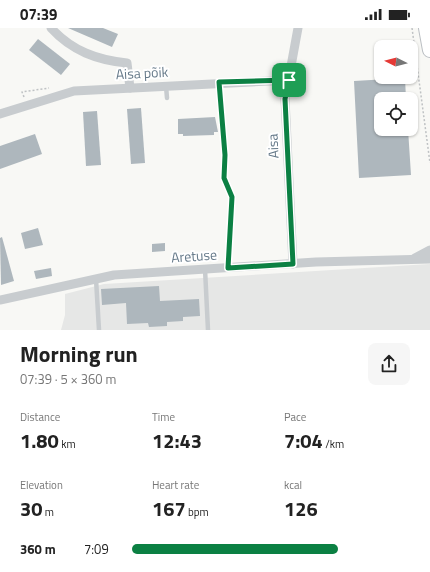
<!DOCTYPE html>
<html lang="en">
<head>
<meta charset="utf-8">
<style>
  body { margin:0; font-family:"Titillium Web",sans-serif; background:#f6f6f6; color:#222; height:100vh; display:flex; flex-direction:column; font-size:15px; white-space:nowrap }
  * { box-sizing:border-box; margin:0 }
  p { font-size:13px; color:#767676 }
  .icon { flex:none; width:22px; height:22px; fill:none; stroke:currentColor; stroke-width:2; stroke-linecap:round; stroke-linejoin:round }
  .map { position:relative; height:302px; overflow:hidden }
  .side { display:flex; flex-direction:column; background:#fff; flex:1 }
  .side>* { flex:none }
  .needle { width:26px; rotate:276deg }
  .tools { position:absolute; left:374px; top:12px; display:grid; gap:8px }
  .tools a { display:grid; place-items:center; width:44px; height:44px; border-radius:8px; background:#fff; box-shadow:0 1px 3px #0004; font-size:20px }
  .pin { position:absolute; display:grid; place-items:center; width:34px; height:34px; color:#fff; margin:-17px; border-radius:8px; box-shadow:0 2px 6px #0006 }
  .round { display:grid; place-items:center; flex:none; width:42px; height:42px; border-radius:8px; background:#f6f6f6 }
  .summary { display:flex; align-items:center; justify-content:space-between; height:68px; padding:0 20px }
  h1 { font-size:22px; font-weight:700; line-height:30px }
  .metrics { display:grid; grid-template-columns:repeat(3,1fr); gap:6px; height:68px; padding:4px 20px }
  .metrics div { display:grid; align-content:center }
  .metrics b { font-size:20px; font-weight:700 }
  .metrics small { font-size:11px; font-weight:400 }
  .metrics p { font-size:11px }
  ul { padding:0 20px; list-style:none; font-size:13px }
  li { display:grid; grid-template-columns:64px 48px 1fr; align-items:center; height:30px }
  li i { height:10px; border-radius:5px; background:#0b8043 }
  .status { display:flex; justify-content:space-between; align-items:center; height:28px; padding:0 20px; background:#fff; direction:ltr }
  .status svg { height:11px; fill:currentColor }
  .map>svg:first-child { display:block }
  .built { fill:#e6e7e6 }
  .building { fill:#aeb7bd }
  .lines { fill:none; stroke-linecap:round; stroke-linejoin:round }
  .primary-casing { stroke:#bbbfc3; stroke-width:16 }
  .path { stroke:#bfc2c4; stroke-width:1.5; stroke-dasharray:2 2; stroke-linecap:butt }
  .service { stroke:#c8cccf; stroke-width:4.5 }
  .minor { stroke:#c8cccf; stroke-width:9 }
  .primary { stroke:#fff; stroke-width:14 }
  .route-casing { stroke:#fff; stroke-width:8 }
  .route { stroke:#0b8043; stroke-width:5 }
  .labels { text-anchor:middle; stroke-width:4; stroke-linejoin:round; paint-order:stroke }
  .street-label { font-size:14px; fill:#657989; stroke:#fff }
</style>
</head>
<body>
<div class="status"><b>07:39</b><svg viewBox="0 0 49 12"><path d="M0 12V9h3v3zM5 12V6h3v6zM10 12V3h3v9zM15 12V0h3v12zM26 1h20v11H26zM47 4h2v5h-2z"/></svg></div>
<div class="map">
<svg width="430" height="302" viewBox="0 0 430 302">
  <rect width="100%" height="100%" fill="#f8f8f5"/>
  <path class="built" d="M430 236V302H61L65 287V266L104 256Z"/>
  <g class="building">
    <path d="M68 0H103L118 6 112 19Z"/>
    <path d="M38 11 70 36 61 47 29 22Z"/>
    <path d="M405 50 406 71H381V101H408L411 147 359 150 354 53Z"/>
    <path d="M141 80 145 135 131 136 127 81Z"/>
    <path d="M97 83 101 137 86 138 83 84Z"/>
    <path d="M215 89 218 104H214V107L183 108V106H178V91Z"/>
    <path d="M35 106 42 126 0 141V118Z"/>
    <path d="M38 200 43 217 25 221 21 205Z"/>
    <path d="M2 209 14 253 1 257 0 210Z"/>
    <path d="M165 215V223L152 224V216Z"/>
    <path d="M51 240 52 248 36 251 34 243Z"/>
    <path d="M159 258 160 273 199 271 200 288 183 289V293L167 294V298L149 299 148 295 127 296 126 275 102 277 101 261Z"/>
  </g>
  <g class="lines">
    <g class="primary-casing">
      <path id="primary" d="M426 0 430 22"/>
    </g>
    <g class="path">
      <path d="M412 0 430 135"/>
      <path d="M24 69 22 64 49 60"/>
    </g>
    <g class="service">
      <path d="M219 55 225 127 224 150 232 169 228 240"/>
      <path d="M166 58 167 70"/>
      <path d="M205 241 208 302"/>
      <path d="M96 251 99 302"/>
    </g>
    <g class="minor">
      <path d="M51 0C72 23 97 32 127 35L130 60"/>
      <path d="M0 86 74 63 289 52"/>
      <path d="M415 230 430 222"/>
      <path d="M293 236 285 71 298 0"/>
      <path d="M0 272 114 247 316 234 430 231"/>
    </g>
    <use href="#primary" class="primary"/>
  </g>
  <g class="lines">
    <g class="route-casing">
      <path id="route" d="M289 52 285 71 293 236 228 240 232 169 224 150 225 127 219 54Z"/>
    </g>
    <use href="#route" class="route"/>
  </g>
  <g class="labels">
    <g class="street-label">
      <text transform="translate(142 45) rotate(-3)" y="5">Aisa põik</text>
      <text transform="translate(273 118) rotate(-92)" y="5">Aisa</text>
      <text transform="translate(194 228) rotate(-4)" y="5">Aretuse</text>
    </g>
  </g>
</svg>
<div class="tools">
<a><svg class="needle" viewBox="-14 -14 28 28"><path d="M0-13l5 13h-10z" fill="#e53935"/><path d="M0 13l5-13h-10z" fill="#767676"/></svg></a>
<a><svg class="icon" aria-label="locate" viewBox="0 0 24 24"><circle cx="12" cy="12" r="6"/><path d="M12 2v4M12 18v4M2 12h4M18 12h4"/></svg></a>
</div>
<div class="pin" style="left:289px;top:52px;background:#1e9e55"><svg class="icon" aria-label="arrive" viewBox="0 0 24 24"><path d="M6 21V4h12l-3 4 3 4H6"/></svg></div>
</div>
<section class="side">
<div class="summary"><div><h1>Morning run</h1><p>07:39 · 5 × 360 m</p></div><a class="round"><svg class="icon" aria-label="share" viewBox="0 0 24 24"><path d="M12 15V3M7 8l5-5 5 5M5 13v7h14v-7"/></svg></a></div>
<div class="metrics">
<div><p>Distance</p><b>1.80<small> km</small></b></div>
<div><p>Time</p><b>12:43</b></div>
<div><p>Pace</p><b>7:04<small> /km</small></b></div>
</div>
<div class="metrics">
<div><p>Elevation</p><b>30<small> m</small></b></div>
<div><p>Heart rate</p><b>167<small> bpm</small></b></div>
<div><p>kcal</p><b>126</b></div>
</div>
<ul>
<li><b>360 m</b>7:09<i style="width:74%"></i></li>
</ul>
</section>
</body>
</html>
